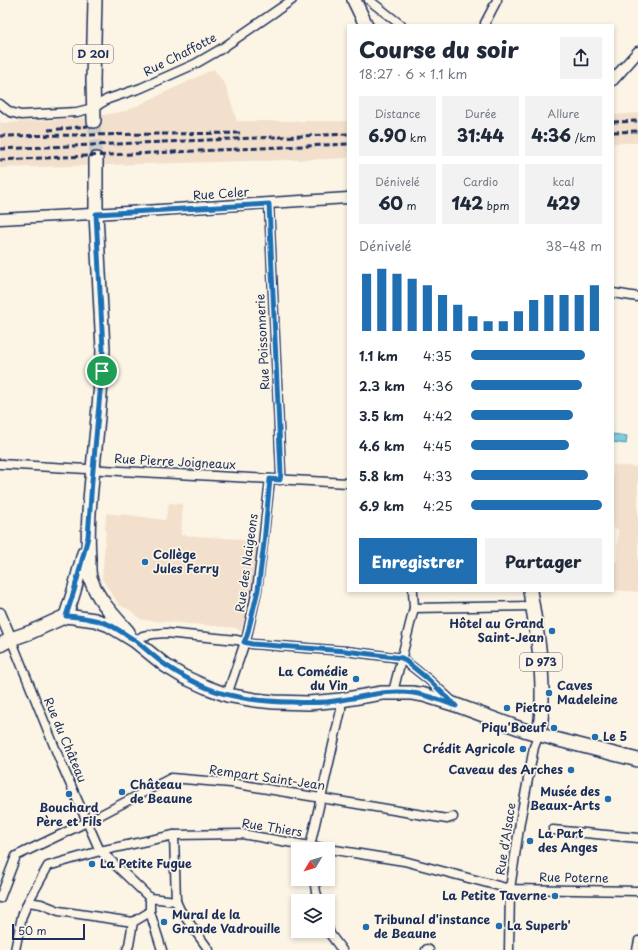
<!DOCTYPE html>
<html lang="fr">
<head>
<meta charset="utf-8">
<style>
  body { margin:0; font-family:"Playpen Sans",sans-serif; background:#f2f2f3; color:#1f2937; height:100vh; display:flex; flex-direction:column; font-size:15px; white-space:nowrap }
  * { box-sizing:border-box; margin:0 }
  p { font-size:13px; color:#747a83 }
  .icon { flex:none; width:22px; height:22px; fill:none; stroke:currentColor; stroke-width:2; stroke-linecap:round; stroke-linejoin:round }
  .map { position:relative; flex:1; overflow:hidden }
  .panel { position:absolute; left:347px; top:24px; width:267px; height:568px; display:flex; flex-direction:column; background:#fff; border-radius:0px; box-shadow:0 2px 6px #0003 }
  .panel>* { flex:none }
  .needle { width:26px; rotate:232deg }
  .tools { position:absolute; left:291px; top:842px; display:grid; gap:8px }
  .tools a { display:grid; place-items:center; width:44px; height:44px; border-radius:0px; background:#fff; box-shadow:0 2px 6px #0003; font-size:20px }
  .scale { position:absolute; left:12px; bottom:10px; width:73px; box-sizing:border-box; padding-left:4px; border:2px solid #1b2f5e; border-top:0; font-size:11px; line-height:14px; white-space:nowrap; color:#1b2f5e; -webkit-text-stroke:3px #fcf5e5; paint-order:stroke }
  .pin { position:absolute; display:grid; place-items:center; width:34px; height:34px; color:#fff; margin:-17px; border:2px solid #fff; border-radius:50%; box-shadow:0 1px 4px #0007 }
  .round { display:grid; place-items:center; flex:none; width:42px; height:42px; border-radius:0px; background:#f2f2f3 }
  .headline { display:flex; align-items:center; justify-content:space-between; height:68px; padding:0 12px }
  h1 { font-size:22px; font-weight:800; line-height:30px }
  .metrics { display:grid; grid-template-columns:repeat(3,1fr); gap:6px; height:68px; padding:4px 12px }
  .metrics div { display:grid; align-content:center; border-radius:0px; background:#f2f2f3; text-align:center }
  .metrics b { font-size:17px; font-weight:800 }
  .metrics small { font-size:11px; font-weight:400 }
  .metrics p { font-size:11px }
  .chart { height:112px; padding:8px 12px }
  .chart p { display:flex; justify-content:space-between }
  .chart svg { width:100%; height:72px; margin-top:4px; stroke:#1f6fb2; stroke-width:6 }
  .button { display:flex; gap:8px; margin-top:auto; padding:8px 12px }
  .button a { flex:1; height:46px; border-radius:0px; background:#1f6fb2; color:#fff; font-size:16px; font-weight:800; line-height:46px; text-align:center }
  .button a+a { background:#f2f2f3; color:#1f2937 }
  ul { padding:0 12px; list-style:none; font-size:13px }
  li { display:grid; grid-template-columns:64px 48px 1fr; align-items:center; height:30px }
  li i { height:10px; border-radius:5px; background:#1f6fb2 }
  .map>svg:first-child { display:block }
  .built { fill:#f3e0cc }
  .water { fill:#7ecbdd; stroke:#568daa }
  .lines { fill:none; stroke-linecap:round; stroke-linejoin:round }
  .primary-tunnel { stroke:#cfcdca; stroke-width:13; stroke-dasharray:13 6; stroke-linecap:butt }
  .pedestrian-casing { stroke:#1b2f5e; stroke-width:9 }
  .minor-casing { stroke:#1b2f5e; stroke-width:11 }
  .tertiary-casing { stroke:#1b2f5e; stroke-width:13 }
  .primary-casing { stroke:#1b2f5e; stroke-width:16 }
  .pedestrian { stroke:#fcf5e5; stroke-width:6 }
  .minor { stroke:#fcf5e5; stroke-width:8 }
  .tertiary { stroke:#fcf5e5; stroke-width:10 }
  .primary { stroke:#fcf5e5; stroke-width:13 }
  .rail { stroke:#1b2f5e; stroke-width:3; stroke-dasharray:6 3; stroke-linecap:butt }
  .route-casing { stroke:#fff; stroke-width:8 }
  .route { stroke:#1f6fb2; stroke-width:5 }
  .poi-dot { fill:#1f6fb2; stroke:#fcf5e5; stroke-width:1.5 }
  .labels { text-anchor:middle; stroke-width:3.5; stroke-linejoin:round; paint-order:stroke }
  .shield { fill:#fcf5e5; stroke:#5e6a86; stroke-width:1 }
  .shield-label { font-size:11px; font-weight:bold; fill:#1b2f5e }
  .street-label { font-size:12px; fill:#1b2f5e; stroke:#fcf5e5 }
  .poi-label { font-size:12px; font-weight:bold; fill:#1b2f5e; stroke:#fcf5e5; text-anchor:start }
</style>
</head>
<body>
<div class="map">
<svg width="638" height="950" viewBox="0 0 638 950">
  <rect width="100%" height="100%" fill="#fcf5e5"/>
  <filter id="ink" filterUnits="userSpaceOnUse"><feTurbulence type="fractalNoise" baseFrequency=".025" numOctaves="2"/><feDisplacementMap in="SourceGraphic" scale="8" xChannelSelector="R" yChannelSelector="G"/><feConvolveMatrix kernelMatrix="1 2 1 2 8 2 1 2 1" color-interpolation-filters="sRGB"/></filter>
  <g filter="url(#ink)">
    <g class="built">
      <path d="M214 69 226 86 237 121H348V158L328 159 0 168V121L2 123 85 118 126 111Z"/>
      <path d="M638 113V143H613V115Z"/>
      <path d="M613 465 638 467V592L613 590V562H617L618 529H613Z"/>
      <path d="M169 503 183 504 181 535 239 539 240 540 258 542 251 596 242 629 241 631 238 630 237 628 144 620 140 619 130 610 119 605 102 579 106 530H105L106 513 122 515 123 514 165 520Z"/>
    </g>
    <path class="water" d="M613 434 627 436 626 444 613 442Z"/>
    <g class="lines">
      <path class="primary-tunnel" d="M94 121 96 159"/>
      <g class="pedestrian-casing">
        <path id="pedestrian" d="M636 950 638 940"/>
      </g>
      <g class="minor-casing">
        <g id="minor">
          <path d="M369 0 401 25"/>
          <path d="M486 25 485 23 497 0"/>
          <path d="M0 104 10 112 21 115 77 112 93 108 108 99 141 88 195 64 221 49 292 0"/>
          <path d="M269 204 281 473 280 480"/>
          <path d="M613 293 638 297"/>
          <path d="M0 464 121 471 348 483"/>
          <path d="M414 608 532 606"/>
          <path d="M11 639 61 763 100 851 107 857 150 898"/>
          <path d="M135 641 143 636 153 634 166 633 237 640 252 644 346 651 401 658 429 680 453 702"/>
          <path d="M393 692 414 608 413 591"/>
          <path d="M227 695 247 636 257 590 263 543 270 479"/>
          <path d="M553 830 638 838"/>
          <path d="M174 835 176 901 180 910 209 950"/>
          <path d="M311 849 310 846 341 710V700"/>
          <path d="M314 879 316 892 319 901"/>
          <path d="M0 898 16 856 87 822 171 778 231 783 447 819 453 817"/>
          <path d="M28 902 41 904 59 911 133 922"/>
          <path d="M328 928 330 934 342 950"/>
          <path d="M15 950 22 916 28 902 48 866 100 851 174 835 242 834 310 846 404 861 510 889 638 891"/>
          <path d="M127 950 129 945 133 922 150 912"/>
          <path d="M162 950 150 912V898L176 901"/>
          <path d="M426 950 427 949 429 950"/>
          <path d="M509 950 510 889 520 822 534 747 539 734"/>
        </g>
      </g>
      <g class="tertiary-casing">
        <g id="tertiary">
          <path d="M613 80 638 52"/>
          <path d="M0 219 128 212 348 198"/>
          <path d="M0 613 11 639"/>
        </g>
      </g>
      <g class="primary-casing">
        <g id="primary">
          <path d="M354 0 366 25"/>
          <path d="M94 121 93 80 95 0"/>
          <path d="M96 159V214L103 349C101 404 93 458 89 513 88 529 88 543 89 559 89 566 88 573 91 580 98 600 114 616 128 632"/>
          <path d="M530 591C536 627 543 664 542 701 542 712 541 723 539 734"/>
          <path d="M66 616 74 591 84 553"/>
          <path d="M0 645 11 639 31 632 66 616 95 620 109 625 135 641 166 666 184 677 206 687 227 695 255 700 274 702 309 703 341 700 382 693H412L424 695 456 705 524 730 555 739 638 760"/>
        </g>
      </g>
      <use href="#pedestrian" class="pedestrian"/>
      <use href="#minor" class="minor"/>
      <use href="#tertiary" class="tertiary"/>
      <use href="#primary" class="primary"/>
      <g class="rail">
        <path d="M613 122 638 121"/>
        <path d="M48 130 70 128 88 126"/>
        <path d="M613 132 638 131"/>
        <path d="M0 136 242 133"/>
        <path d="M0 149 348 134"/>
        <path d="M0 160 348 144"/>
      </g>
    </g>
  </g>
  <g class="lines" filter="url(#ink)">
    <g class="route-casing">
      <path id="route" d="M269 204 281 473 280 480 270 479 264 543 258 590 247 636 244 642 252 644 346 651 402 658 429 680 456 706C442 701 428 695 413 693 388 689 364 697 341 700 325 703 309 703 292 702 271 702 250 700 229 695 207 690 185 678 167 666 156 659 146 649 136 641 128 636 119 630 110 625 97 619 81 617 66 616L74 591 88 537 92 481 100 393 103 349 96 214Z"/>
    </g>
    <use href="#route" class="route"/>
  </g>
  <g class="poi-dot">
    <circle cx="145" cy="562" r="4"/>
    <circle cx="552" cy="631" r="4"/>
    <circle cx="356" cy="679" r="4"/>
    <circle cx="549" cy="693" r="4"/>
    <circle cx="507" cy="708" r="4"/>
    <circle cx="554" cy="728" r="4"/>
    <circle cx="595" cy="737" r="4"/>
    <circle cx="523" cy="749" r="4"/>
    <circle cx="571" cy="770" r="4"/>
    <circle cx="122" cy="792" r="4"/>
    <circle cx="69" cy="794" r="4"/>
    <circle cx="608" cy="799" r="4"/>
    <circle cx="530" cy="841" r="4"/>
    <circle cx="92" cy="864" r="4"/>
    <circle cx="555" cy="896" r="4"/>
    <circle cx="164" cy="922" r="4"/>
    <circle cx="499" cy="926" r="4"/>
    <circle cx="366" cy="927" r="4"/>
  </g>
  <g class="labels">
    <g class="shield">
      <rect x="73" y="45" width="40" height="18" rx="3"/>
      <rect x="520" y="653" width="42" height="18" rx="3"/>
    </g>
    <g class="shield-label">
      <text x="93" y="58">D 20I</text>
      <text x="541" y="666">D 973</text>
    </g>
    <g class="street-label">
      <text transform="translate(180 55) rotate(-27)" y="4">Rue Chaffotte</text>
      <text transform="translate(221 194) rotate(-4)" y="4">Rue Celer</text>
      <text transform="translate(263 342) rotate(-93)" y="4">Rue Poissonnerie</text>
      <text transform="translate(175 462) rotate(3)" y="4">Rue Pierre Joigneaux</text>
      <text transform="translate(247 563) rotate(-82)" y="4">Rue des Naigeons</text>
      <text transform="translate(65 740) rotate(67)" y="4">Rue du Château</text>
      <text transform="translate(267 778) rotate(8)" y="4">Rempart Saint-Jean</text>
      <text transform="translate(272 828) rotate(9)" y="4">Rue Thiers</text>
      <text transform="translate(506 839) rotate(-81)" y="4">Rue d'Alsace</text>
      <text transform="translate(574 878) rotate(1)" y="4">Rue Poterne</text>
    </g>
    <g class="poi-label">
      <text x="153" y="559">Collège<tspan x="153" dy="14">Jules Ferry</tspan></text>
      <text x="544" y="628" text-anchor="end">Hôtel au Grand<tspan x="544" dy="14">Saint-Jean</tspan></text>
      <text x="348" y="676" text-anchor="end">La Comédie<tspan x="348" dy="14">du Vin</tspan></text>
      <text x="557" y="690">Caves<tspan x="557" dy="14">Madeleine</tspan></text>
      <text x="515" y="712">Pietro</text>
      <text x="546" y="732" text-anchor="end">Piqu'Boeuf</text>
      <text x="603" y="741">Le 5</text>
      <text x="515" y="753" text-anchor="end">Crédit Agricole</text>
      <text x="563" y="774" text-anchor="end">Caveau des Arches</text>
      <text x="130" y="789">Château<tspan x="130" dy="14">de Beaune</tspan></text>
      <text x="600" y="796" text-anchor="end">Musée des<tspan x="600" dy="14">Beaux-Arts</tspan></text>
      <text x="69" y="812" text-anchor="middle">Bouchard<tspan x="69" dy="14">Père et Fils</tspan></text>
      <text x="538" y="838">La Part<tspan x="538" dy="14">des Anges</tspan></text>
      <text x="100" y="868">La Petite Fugue</text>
      <text x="547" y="900" text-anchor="end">La Petite Taverne</text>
      <text x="172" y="919">Mural de la<tspan x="172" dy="14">Grande Vadrouille</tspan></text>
      <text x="374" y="924">Tribunal d'instance<tspan x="374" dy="14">de Beaune</tspan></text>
      <text x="507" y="930">La Superb'</text>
    </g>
  </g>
</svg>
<div class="tools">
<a><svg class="needle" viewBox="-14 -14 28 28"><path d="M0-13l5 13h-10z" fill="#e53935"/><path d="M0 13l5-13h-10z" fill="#747a83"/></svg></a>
<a><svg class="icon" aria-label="layers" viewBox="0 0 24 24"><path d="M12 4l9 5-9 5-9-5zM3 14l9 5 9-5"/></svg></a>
</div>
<div class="scale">50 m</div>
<div class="pin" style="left:102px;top:371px;background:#1e9e55"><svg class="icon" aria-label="arrive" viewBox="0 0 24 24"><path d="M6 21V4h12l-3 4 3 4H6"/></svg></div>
<section class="panel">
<div class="headline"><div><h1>Course du soir</h1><p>18:27 · 6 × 1.1 km</p></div><a class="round"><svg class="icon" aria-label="share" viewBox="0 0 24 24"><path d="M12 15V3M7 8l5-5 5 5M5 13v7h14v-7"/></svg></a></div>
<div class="metrics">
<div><p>Distance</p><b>6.90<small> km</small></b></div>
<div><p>Durée</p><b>31:44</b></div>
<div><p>Allure</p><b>4:36<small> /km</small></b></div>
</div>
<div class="metrics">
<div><p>Dénivelé</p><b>60<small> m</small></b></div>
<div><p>Cardio</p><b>142<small> bpm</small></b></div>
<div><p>kcal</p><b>429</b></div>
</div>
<div class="chart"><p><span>Dénivelé</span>38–48 m</p>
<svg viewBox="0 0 160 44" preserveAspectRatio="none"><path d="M5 44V9M15 44V6M25 44V9M35 44V12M45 44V16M55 44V22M65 44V28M75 44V35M85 44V38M95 44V38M105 44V32M115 44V25M125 44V22M135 44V22M145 44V22M155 44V16"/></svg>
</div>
<ul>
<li><b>1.1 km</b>4:35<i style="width:87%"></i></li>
<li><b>2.3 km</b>4:36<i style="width:85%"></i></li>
<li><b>3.5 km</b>4:42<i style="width:78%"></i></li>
<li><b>4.6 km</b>4:45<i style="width:75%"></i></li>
<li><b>5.8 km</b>4:33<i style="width:89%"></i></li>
<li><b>6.9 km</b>4:25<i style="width:100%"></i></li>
</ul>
<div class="button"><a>Enregistrer</a><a>Partager</a></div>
</section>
</div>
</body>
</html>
